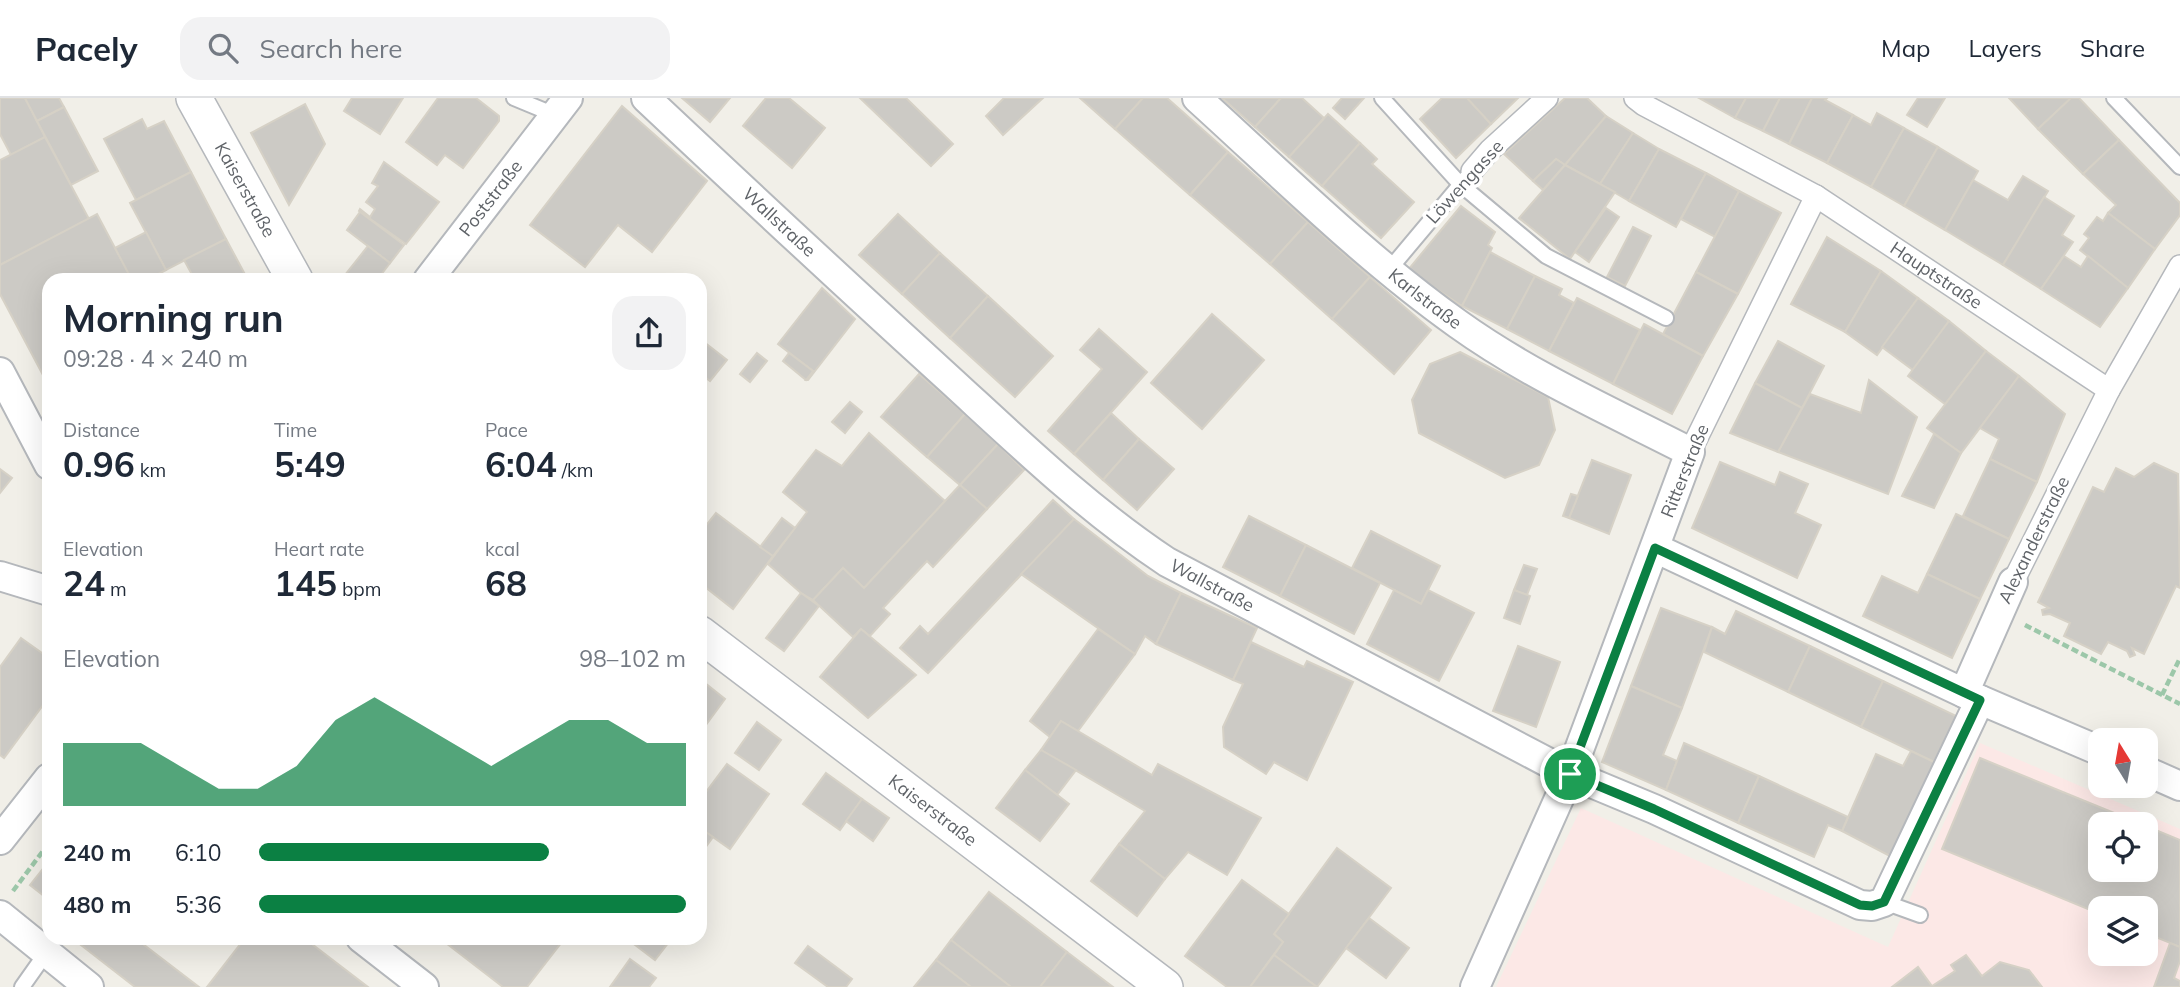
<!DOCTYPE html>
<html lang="en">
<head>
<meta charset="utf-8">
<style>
  body { margin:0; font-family:Mulish,sans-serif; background:#f2f2f3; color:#1f2937; height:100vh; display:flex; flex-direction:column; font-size:26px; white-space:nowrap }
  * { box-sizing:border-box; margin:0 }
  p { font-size:23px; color:#747a83 }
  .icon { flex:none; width:38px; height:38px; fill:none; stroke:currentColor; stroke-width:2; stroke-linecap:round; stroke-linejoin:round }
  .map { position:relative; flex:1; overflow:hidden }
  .side { position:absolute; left:42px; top:175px; width:665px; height:672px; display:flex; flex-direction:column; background:#fff; border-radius:21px; box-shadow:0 7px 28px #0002 }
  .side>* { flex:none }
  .needle { width:46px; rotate:349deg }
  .buttons { position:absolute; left:2088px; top:630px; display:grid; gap:14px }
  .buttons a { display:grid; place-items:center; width:70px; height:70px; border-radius:14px; background:#fff; box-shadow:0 7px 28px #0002; font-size:35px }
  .pin { position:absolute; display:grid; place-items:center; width:60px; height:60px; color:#fff; margin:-30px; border:4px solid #fff; border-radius:50%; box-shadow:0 2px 7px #0007 }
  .round { display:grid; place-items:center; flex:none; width:74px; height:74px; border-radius:21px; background:#f2f2f3 }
  .overview { display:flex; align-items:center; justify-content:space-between; height:119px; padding:0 21px }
  h1 { font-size:38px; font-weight:700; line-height:52px }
  .stats { display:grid; grid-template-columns:repeat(3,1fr); gap:10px; height:119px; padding:7px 21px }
  .stats div { display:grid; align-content:center }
  .stats b { font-size:35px; font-weight:700 }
  .stats small { font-size:19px; font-weight:400 }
  .stats p { font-size:19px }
  .chart { height:196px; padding:14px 21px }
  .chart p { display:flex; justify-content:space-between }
  .chart svg { width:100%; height:126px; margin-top:7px; fill:#0b8043; opacity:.7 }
  ul { padding:0 21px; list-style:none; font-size:23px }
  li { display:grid; grid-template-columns:112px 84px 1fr; align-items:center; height:52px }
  li i { height:18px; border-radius:9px; background:#0b8043 }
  header { display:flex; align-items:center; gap:42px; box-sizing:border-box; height:98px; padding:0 35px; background:#fff; border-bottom:2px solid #e0e1e3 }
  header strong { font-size:33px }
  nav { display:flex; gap:38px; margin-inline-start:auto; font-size:24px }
  .search { width:490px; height:63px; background:#f2f2f3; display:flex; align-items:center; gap:18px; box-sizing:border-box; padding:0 24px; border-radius:21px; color:#747a83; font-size:26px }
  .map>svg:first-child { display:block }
  .medical { fill:#fce8e6; fill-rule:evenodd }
  .building { fill:#cccac5; stroke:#d6d1c6; stroke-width:2 }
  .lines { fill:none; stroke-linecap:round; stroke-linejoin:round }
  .service-casing { stroke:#b5b8bc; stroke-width:18 }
  .pedestrian-casing { stroke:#b5b8bc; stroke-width:24 }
  .minor-casing { stroke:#b5b8bc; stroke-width:32 }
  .tertiary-casing { stroke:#b5b8bc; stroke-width:38 }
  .path { stroke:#9cc7a9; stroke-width:4.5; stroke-dasharray:7 3.5; stroke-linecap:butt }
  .service { stroke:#fff; stroke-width:14 }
  .pedestrian { stroke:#fff; stroke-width:21 }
  .minor { stroke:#fff; stroke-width:28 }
  .tertiary { stroke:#fff; stroke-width:35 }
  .route-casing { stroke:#fff; stroke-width:14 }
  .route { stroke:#0b8043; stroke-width:9 }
  .labels { text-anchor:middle; stroke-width:7; stroke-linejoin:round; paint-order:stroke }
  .street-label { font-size:18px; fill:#5f6368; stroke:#fff }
</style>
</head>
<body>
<header>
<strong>Pacely</strong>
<div class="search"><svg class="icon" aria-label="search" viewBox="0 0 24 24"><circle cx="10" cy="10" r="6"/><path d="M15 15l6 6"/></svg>Search here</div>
<nav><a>Map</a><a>Layers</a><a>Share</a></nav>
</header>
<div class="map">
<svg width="2180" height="889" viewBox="0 0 2180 889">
  <rect width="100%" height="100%" fill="#f1efe8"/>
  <path class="medical" d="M1980 645 2180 731V889H1496L1581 710 1888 849ZM2100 726H2146V772H2100ZM2100 810H2146V856H2100Z"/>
  <g class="building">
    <path d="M0 0H25L45 39 11 57 0 36Z"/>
    <path d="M25 0H59L64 9 37 23Z"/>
    <path d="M352 0H403L380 36 344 13Z"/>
    <path d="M438 0H476L499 18V23L463 70 445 57 437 67 406 44Z"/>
    <path d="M682 0H730L710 24Z"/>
    <path d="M766 0H789L825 30 792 70 743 28Z"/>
    <path d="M860 0H906L953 46 931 68Z"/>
    <path d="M1004 0H1043L1003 37 986 18Z"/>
    <path d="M1080 0H1143L1115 31Z"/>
    <path d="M1143 0H1167L1228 54 1190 97 1115 31Z"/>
    <path d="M1222 0H1281L1255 29Z"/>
    <path d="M1281 0H1302L1324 20 1289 59 1255 29Z"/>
    <path d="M1342 0H1364L1345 21 1333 10Z"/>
    <path d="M1442 0H1467L1491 26 1456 60 1420 21Z"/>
    <path d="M1467 0H1518L1491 26Z"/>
    <path d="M1565 0H1587L1606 18 1565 67 1556 61 1533 83 1504 56Z"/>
    <path d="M1699 0H1746L1735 20Z"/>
    <path d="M1746 0H1780L1763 33 1735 20Z"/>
    <path d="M1780 0H1812L1789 46 1763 33Z"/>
    <path d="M1812 0H1827L1825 2 1853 17 1827 65 1789 46Z"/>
    <path d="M1918 0H1945L1927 29 1907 17Z"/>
    <path d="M2009 0H2071L2038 31Z"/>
    <path d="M2071 0H2079L2119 42 2083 76 2038 31Z"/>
    <path d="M305 6 325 46 289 107 251 35Z"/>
    <path d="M622 8 707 83 652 154 618 127 585 169 530 127Z"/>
    <path d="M64 9 98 73 71 87 37 23Z"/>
    <path d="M1877 15 1904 30 1871 89 1827 65 1853 17 1871 27Z"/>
    <path d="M1328 16 1360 45 1322 88 1289 59Z"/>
    <path d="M1606 18 1633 35 1600 86 1565 67Z"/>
    <path d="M142 21 147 31 164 23 191 74 136 102 104 41Z"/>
    <path d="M1904 30 1938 49 1904 108 1871 89Z"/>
    <path d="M1633 35 1659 51 1629 103 1600 86Z"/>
    <path d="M45 39 89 121 0 167V62Z"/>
    <path d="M2119 42 2180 105V117L2155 151 2108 115 2116 107 2083 76Z"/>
    <path d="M1360 45 1377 61 1372 66 1414 104 1381 140 1322 88Z"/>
    <path d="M1938 49 1978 73 1945 132 1904 108Z"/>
    <path d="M1659 51 1706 75 1676 129 1629 103Z"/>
    <path d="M1228 54 1308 124 1270 166 1190 97Z"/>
    <path d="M1556 61 1565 67 1543 92 1533 83Z"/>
    <path d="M384 64 439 104 406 146 359 113 360 111 370 119 375 111 366 104 378 88 372 85Z"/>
    <path d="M1565 67 1615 94 1570 161 1519 120Z"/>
    <path d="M191 74 226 141 166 172 130 105Z"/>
    <path d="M1706 75 1739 93 1715 139 1681 121Z"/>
    <path d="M2023 78 2048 93 2003 167 1945 132 1973 82 2008 102Z"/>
    <path d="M1739 93 1781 115 1738 196 1696 174Z"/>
    <path d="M2044 99 2074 118 2062 137 2073 144 2041 191 2003 167Z"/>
    <path d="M1461 108 1495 134 1488 147 1492 150 1462 208 1408 172Z"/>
    <path d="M1606 110 1619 119 1589 164 1575 154Z"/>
    <path d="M360 114 404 147 390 165 347 132Z"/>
    <path d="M2108 115 2155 151 2128 190 2080 152 2089 140 2084 136 2097 119 2103 123Z"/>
    <path d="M97 116 132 182H49V277L44 279 0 196V167Z"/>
    <path d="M898 116 940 155 902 196 859 157Z"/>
    <path d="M1308 124 1370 179 1332 221 1270 166Z"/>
    <path d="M1633 129 1651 138 1625 188 1607 179Z"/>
    <path d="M146 134 166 172 147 182H132L115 150Z"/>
    <path d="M1827 139 1881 173 1845 234 1791 206Z"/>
    <path d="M226 141 248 182H195L184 162Z"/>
    <path d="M368 148 390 165 377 182H341Z"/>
    <path d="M1490 154 1535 178 1507 231 1462 208Z"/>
    <path d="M940 155 988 198 950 240 902 196Z"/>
    <path d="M2064 158 2081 169 2088 158 2128 190 2100 229 2041 191Z"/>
    <path d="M1881 173 1918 200 1877 257 1845 234Z"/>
    <path d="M1696 174 1738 196 1703 258 1663 236Z"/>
    <path d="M1535 178 1562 191 1559 197 1574 205 1549 253 1507 231Z"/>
    <path d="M1370 179 1431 232 1394 276 1332 221Z"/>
    <path d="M822 190 855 221 808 282H806L813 273 778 246Z"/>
    <path d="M988 198 1053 258 1015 299 950 240Z"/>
    <path d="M1577 200 1640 232 1613 286 1549 253Z"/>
    <path d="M1918 200 1949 223 1913 272 1882 249Z"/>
    <path d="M1212 216 1264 262 1202 331 1151 285Z"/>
    <path d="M1949 223 1986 253 1945 306 1908 278Z"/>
    <path d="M1644 226 1703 258 1672 316 1613 286Z"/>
    <path d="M1099 231 1147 274 1074 356 1048 333 1102 271 1080 252Z"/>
    <path d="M1778 243 1824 268 1802 310 1755 285Z"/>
    <path d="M704 244 727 262 710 283 700 275V248Z"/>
    <path d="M1986 253 2019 278 1961 355 1927 330Z"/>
    <path d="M1460 254 1548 299 1555 332 1539 367 1505 380 1419 335 1412 302 1430 266Z"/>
    <path d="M757 255 767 263 750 284 740 276Z"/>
    <path d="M789 255 813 273 806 282 783 263Z"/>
    <path d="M919 276 965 316 927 359 881 319Z"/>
    <path d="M2019 278 2065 316 2037 384 1990 361 1999 341 1980 330Z"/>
    <path d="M1869 282 1917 319 1888 396 1778 354 1810 296 1861 315Z"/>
    <path d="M1755 285 1802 310 1778 354 1730 335Z"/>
    <path d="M850 304 862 314 845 335 832 324Z"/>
    <path d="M1111 315 1139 341 1103 382 1074 356Z"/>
    <path d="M965 316 998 346 960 387 927 359Z"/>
    <path d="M869 335 945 403 864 490 843 470 813 502 801 495 768 466 807 414 783 394 816 352 842 368Z"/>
    <path d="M1934 336 1961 355 1934 410 1902 398Z"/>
    <path d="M1139 341 1174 371 1137 412 1103 382Z"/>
    <path d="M998 346 1024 372 987 411 960 387Z"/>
    <path d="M1990 361 2037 384 2009 441 1963 418Z"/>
    <path d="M1592 362 1631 377 1609 436 1569 420Z"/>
    <path d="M1720 364 1775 387 1780 374 1808 386 1795 415 1821 427 1797 480 1692 430Z"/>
    <path d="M2154 365 2178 376 2180 490 2176 488 2144 556 2132 550 2135 557 2130 559 2127 553 2108 544 2101 556 2064 538 2070 525 2050 516 2043 517 2042 512 2049 510 2038 504 2093 389 2104 394 2116 370 2134 379Z"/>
    <path d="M0 371 12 380 0 395Z"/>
    <path d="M960 387 987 411 933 469 927 463 883 510 890 516 870 538 861 531 853 539 813 502 843 470 864 490Z"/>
    <path d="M1571 396 1578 398 1569 420 1563 418Z"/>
    <path d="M1053 402 1074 421 928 575 900 550 920 528 928 536Z"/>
    <path d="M716 415 773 458 733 511 700 485V435Z"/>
    <path d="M1956 416 2009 441 1980 501 1927 476Z"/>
    <path d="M1249 418 1306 447 1280 498 1223 469Z"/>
    <path d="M782 420 795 430 773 458 760 449Z"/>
    <path d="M1074 421 1148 478 1181 495 1156 546 1145 538 1135 556 1021 476Z"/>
    <path d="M1371 433 1440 468 1421 506 1352 470Z"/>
    <path d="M1306 447 1380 485 1354 536 1280 498Z"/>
    <path d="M1524 467 1537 471 1527 497 1514 492Z"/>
    <path d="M1927 476 1980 501 1952 560 1863 518 1882 478 1918 495Z"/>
    <path d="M1394 492 1421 506 1428 492 1474 515 1439 583 1367 546Z"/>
    <path d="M1514 492 1530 498 1520 526 1504 520Z"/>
    <path d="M801 495 819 508 784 553 766 540Z"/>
    <path d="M1181 495 1257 530 1233 582 1156 546Z"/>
    <path d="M1661 510 1712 529 1682 610 1631 588Z"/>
    <path d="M1736 513 1810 548 1788 594 1704 554 1712 529 1725 536Z"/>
    <path d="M861 531 916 577 868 620 820 579Z"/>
    <path d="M1098 531 1135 556 1078 633 1061 623 1050 639 1030 623Z"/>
    <path d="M21 540 49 560V599L4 660 0 657V569Z"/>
    <path d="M1251 544 1304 569 1307 563 1353 584 1307 682 1274 664 1266 676 1224 649 1223 629 1243 586 1233 582Z"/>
    <path d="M1518 548 1560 564 1536 629 1493 613Z"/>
    <path d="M1810 548 1883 583 1861 629 1788 594Z"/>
    <path d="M1883 583 1956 618 1934 664 1861 629Z"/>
    <path d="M705 585 725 601 700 635V592Z"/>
    <path d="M1631 588 1682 610 1663 657 1677 663 1666 692 1602 664Z"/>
    <path d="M1061 623 1152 677 1158 666 1261 720 1227 777 1188 754 1165 781 1119 746 1145 713 1041 652Z"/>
    <path d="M757 624 781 642 759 672 735 655Z"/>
    <path d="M1684 645 1759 678 1738 725 1666 692Z"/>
    <path d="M1041 652 1076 672 1057 697 1025 672Z"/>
    <path d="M1911 653 1934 664 1892 759 1842 733 1876 656 1903 668Z"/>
    <path d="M1980 660 2141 726H2100V772H2146V728L2180 742V849L2146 835V810H2100V816L1942 751Z"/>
    <path d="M727 666 769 696 730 751 700 730V702Z"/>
    <path d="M1025 672 1069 706 1040 743 996 710Z"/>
    <path d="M826 675 862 701 840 732 803 706Z"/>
    <path d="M1759 678 1848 719 1842 733 1828 727 1814 759 1738 725Z"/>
    <path d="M862 701 889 720 873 743 846 723Z"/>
    <path d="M700 730 713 739 700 757Z"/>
    <path d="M1119 746 1165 781 1137 818 1091 783Z"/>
    <path d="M1337 750 1391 790 1317 889 1274 857 1283 844 1274 836Z"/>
    <path d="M49 763V802L30 787Z"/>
    <path d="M1242 782 1289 816 1274 836 1283 844 1250 889H1227L1185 858Z"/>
    <path d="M989 794 1067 854 1040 889H1011L951 842Z"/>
    <path d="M1369 820 1409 850 1386 880 1346 850Z"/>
    <path d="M72 840H135L199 889H135Z"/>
    <path d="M245 840H304L368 889H207Z"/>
    <path d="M443 840H565L527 889H503L442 842Z"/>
    <path d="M626 840H672L655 862Z"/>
    <path d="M951 842 1011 889H971L936 862Z"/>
    <path d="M2170 845 2180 849V863L2174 880 2180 883V889H2154Z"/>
    <path d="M808 848 852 881 846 889H828L795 865Z"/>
    <path d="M1067 854 1113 889H1040Z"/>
    <path d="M1274 857 1317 889H1250Z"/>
    <path d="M1966 857 1982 878 2000 864 2029 872 2042 889H1892L1918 869 1932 888 1955 873 1951 867Z"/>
    <path d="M630 861 656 880 649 889H610Z"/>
    <path d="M936 862 971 889H914Z"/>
  </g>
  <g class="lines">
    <g class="service-casing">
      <g id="service">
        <path d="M514 0 555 17"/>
        <path d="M1382 0 1460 86 1546 158 1666 220"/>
        <path d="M2114 0 2180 69"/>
        <path d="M1388 173 1466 80"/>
        <path d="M1884 804 1920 817"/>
        <path d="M22 889 46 855"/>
      </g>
    </g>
    <g class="pedestrian-casing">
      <g id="pedestrian">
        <path id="s1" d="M1635 0 1644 7 1816 98 2109 292 2180 168"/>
        <path d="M1472 73 1490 52 1547 0"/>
        <path d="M1690 354 1816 98"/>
        <path d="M2013 484 2109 292"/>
      </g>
    </g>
    <g class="minor-casing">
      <g id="minor">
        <path id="s2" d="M646 0C746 94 846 187 947 279 1018 344 1087 411 1167 464L1570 676 1654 711 1860 807 1872 808 1884 804 1980 602"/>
        <path id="s3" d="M1197 0C1282 77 1364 159 1458 226 1529 277 1612 314 1690 354L1570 676 1475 889"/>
        <path id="s4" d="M428 182 568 0"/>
        <path d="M0 274 49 367"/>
        <path d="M1655 450 1964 595 2100 653"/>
        <path d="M0 478 49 493"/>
        <path d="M1964 595 2013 484"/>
        <path d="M2146 673 2180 688"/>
        <path d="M0 742 49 680"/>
        <path d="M0 817 89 889"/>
        <path d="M361 840 424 889"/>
      </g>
    </g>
    <g class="tertiary-casing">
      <g id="tertiary">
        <path id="s5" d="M194 0 295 182"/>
        <path id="s6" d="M700 536 1165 889"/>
      </g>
    </g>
    <g class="path">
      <path d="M2025 527 2180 606"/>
      <path d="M2162 597 2180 560"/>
      <path d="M13 793 49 745"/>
    </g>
    <use href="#service" class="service"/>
    <use href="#pedestrian" class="pedestrian"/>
    <use href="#minor" class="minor"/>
    <use href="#tertiary" class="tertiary"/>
  </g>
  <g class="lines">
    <g class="route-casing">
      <path id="route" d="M1655 450 1980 602 1884 804 1872 808 1860 807 1654 711 1570 676Z"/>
    </g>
    <use href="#route" class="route"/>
  </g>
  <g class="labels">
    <g class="street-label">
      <text transform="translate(1465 84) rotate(-48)" y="6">Löwengasse</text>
      <text dy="6" stroke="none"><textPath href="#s5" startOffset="105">Kaiserstraße</textPath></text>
      <text dy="6" stroke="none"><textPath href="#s4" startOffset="103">Poststraße</textPath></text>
      <text dy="6" stroke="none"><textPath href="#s2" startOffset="182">Wallstraße</textPath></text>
      <text dy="6" stroke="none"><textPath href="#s1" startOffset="350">Hauptstraße</textPath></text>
      <text dy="6" stroke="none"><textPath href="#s3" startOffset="304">Karlstraße</textPath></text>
      <text transform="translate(1685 373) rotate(-68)" y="6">Ritterstraße</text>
      <text transform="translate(2034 442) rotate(-64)" y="6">Alexanderstraße</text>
      <text dy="6" stroke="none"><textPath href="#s2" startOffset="749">Wallstraße</textPath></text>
      <text dy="6" stroke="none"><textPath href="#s6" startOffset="292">Kaiserstraße</textPath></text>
    </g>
  </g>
</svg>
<div class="buttons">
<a><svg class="needle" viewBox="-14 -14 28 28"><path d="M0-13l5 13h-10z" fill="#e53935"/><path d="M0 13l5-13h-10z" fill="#747a83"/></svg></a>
<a><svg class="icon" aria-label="locate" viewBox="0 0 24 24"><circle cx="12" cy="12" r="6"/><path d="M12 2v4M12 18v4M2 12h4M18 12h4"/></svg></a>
<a><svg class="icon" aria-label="layers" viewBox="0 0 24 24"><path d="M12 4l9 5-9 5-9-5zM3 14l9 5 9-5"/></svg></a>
</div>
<div class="pin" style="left:1570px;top:676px;background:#1e9e55"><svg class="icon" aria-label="arrive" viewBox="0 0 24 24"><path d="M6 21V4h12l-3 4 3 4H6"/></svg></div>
<section class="side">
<div class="overview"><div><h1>Morning run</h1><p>09:28 · 4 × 240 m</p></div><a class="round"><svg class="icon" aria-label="share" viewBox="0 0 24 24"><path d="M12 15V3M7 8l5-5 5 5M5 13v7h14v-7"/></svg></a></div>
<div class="stats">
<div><p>Distance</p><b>0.96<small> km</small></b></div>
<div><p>Time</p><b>5:49</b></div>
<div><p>Pace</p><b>6:04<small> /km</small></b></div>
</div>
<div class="stats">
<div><p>Elevation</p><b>24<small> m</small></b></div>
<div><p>Heart rate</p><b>145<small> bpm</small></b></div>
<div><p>kcal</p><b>68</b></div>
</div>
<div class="chart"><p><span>Elevation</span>98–102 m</p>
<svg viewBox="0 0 160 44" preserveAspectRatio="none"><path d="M0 44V22L10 22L20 22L30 30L40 38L50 38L60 30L70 14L80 6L90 14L100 22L110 30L120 22L130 14L140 14L150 22L160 22V44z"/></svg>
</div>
<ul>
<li><b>240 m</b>6:10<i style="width:68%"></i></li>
<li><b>480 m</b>5:36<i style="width:100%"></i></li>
</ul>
</section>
</div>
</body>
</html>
